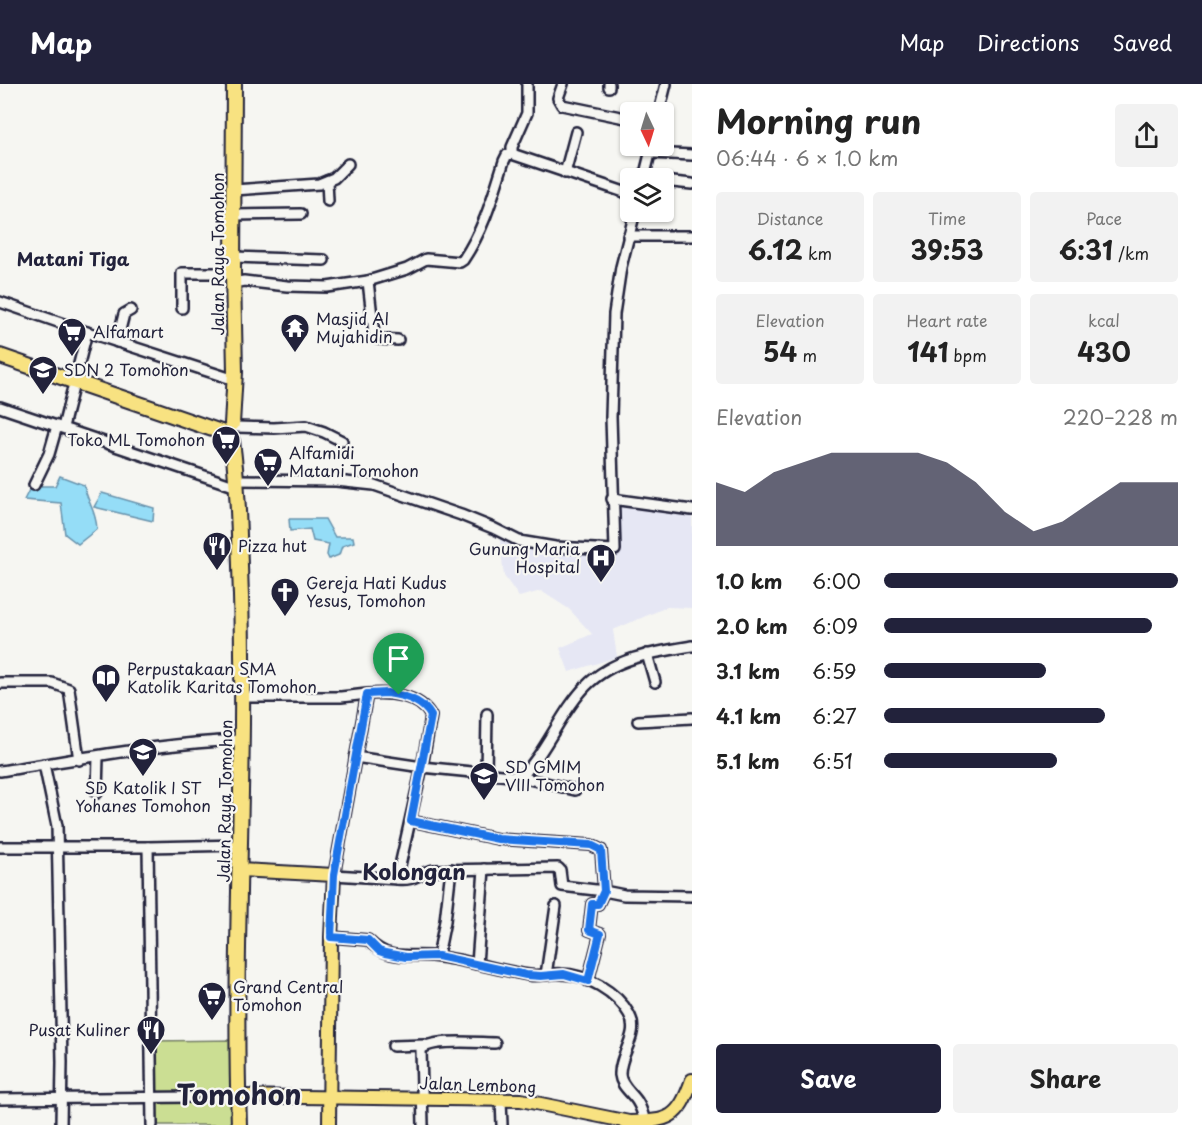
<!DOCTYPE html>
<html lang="en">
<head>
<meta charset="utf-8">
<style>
  body { margin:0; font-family:"Playpen Sans",sans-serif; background:#f2f2f2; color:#222; height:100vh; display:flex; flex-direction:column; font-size:22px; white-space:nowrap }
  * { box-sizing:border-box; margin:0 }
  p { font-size:20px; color:#767676 }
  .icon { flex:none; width:33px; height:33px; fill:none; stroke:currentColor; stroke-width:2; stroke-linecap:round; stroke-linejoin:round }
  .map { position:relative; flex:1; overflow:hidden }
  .details { display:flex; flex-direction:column; background:#fff; width:510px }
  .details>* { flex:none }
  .needle { width:39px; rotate:176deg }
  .buttons { position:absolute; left:620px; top:18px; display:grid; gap:12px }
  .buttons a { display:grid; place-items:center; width:54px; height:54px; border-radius:6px; background:#fff; box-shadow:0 2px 4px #0004; font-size:30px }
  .pin { position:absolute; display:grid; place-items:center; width:51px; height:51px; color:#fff; margin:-62px -26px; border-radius:50% 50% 50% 0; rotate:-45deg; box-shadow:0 0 6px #0007 }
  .pin .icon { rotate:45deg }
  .round { display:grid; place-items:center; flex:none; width:63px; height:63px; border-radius:6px; background:#f2f2f2 }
  .summary { display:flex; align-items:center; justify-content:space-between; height:102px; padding:0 24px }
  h1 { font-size:33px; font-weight:700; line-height:45px }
  .stats { display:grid; grid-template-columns:repeat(3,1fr); gap:9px; height:102px; padding:6px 24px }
  .stats div { display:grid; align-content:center; border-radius:6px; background:#f2f2f2; text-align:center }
  .stats b { font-size:26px; font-weight:700 }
  .stats small { font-size:16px; font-weight:400 }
  .stats p { font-size:16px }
  .chart { height:168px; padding:12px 24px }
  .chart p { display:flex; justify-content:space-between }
  .chart svg { width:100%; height:108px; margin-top:6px; fill:#22223b; opacity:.7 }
  .primary-button { display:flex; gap:12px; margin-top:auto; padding:12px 24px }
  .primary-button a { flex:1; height:69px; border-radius:6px; background:#22223b; color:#fff; font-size:24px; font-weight:700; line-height:69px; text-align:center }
  .primary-button a+a { background:#f2f2f2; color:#222 }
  ul { padding:0 24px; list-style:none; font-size:20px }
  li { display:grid; grid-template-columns:96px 72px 1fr; align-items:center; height:45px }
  li i { height:15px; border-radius:8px; background:#22223b }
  header { display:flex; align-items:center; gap:36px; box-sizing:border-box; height:84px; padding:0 30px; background:#22223b; color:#fff }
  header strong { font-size:28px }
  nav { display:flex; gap:33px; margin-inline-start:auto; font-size:21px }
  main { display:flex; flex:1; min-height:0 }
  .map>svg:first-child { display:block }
  .built { fill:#e6e7f4 }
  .green { fill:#cbde93; stroke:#768067; stroke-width:1.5 }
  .water { fill:#95ddf7; stroke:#6792ac; stroke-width:1.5 }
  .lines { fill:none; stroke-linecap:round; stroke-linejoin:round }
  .minor-casing { stroke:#22223b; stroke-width:14 }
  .major-casing { stroke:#22223b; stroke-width:16 }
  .highway-casing { stroke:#22223b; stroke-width:18 }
  .minor { stroke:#f6f6f2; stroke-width:9 }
  .major { stroke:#f8e281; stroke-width:12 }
  .highway { stroke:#f8e281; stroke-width:14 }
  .route-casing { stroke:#fff; stroke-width:12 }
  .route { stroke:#1a73e8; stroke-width:8 }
  .labels { text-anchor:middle; stroke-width:4.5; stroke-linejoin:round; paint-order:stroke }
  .street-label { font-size:16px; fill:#22223b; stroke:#f6f6f2 }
  .poi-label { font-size:16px; fill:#22223b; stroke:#f6f6f2; text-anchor:start }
  .neighbourhood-label { font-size:18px; font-weight:bold; fill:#22223b; stroke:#f6f6f2 }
  .district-label { font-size:22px; font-weight:bold; fill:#22223b; stroke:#f6f6f2 }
  .town-label { font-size:28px; font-weight:bold; fill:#22223b; stroke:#f6f6f2 }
</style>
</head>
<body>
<header>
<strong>Map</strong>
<nav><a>Map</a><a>Directions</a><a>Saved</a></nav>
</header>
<main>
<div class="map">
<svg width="692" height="1041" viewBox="0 0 692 1041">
  <rect width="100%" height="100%" fill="#f6f6f2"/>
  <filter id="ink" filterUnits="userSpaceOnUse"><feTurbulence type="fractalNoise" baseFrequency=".0167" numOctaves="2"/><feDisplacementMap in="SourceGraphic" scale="12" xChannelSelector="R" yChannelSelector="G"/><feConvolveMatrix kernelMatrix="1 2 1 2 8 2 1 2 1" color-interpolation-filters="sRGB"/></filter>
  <g filter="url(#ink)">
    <path class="built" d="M618 420 692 431V524L667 523 613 546 617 573 569 588 560 564 592 550 569 525 541 507 519 513 504 492 499 450 534 463 615 471Z"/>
    <path class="green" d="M238 956 239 1041H152L151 957Z"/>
    <g class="water">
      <path d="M60 392 84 401C87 418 96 426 97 445L78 460 65 450 61 419 24 416 31 402H55Z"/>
      <path d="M102 409 154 424 153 437 94 423Z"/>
      <path d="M289 435H325L335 453H353L354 458 342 462 339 471 329 475 327 471 329 460 313 457 310 445 290 447Z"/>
    </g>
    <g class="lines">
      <g class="minor-casing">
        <g id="minor">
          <path d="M563 0 558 14 562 21 630 35"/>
          <path d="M609 0V3"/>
          <path d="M659 28 666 0"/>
          <path d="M650 69 692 71"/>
          <path d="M512 70V63L527 29V0"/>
          <path d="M565 89 576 48"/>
          <path d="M644 94 652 62"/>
          <path d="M327 97 328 117"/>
          <path d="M663 97 692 100"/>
          <path d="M234 106 319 100 334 94 348 80"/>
          <path d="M234 131 301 130"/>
          <path d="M628 152H692"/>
          <path d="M234 173 324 176"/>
          <path d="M368 197 374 250 378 255 398 256"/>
          <path d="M233 199 244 197 287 202 327 203 368 197 407 185 426 175 460 178 463 176C484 145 493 112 504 77L507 71 512 70 630 110"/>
          <path d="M0 218 87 248 235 296"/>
          <path d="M182 224V189H233"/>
          <path d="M117 258 124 230 131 226"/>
          <path d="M0 323 237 403"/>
          <path d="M63 343 87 248"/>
          <path d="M236 343 274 344 306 342 324 348 342 357"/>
          <path d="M237 396 336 397 374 401 461 431 493 444 519 457 555 463 615 466 611 333 614 230 621 183 635 128"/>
          <path d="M34 401 49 370 57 342"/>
          <path d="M612 415 692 426"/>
          <path d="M647 570 655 598"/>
          <path d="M0 599H52L69 605 79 676"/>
          <path d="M242 613H341L367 610 334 791 397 795 422 683 431 632C419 610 389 608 367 610"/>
          <path d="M638 637 692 634"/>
          <path d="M355 673 422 683 521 693C547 667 560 629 586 602 613 574 655 568 692 562"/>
          <path d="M44 680 57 742 62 978 61 1041"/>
          <path d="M0 687C80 675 161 659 242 656"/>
          <path d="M486 690 487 630"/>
          <path d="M521 693 575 706"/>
          <path d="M97 709 98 673"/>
          <path d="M411 737 498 755 591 761 601 766 604 807 624 811 692 812"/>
          <path d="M0 763H148L241 761"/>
          <path d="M148 763 152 1041"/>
          <path d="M397 795C416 797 417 789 434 786L558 784 560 786 562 802 604 807 598 820H592L589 846 600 850 588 897"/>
          <path d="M331 853 368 856C391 880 411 868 440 873 470 877 499 886 529 891 540 893 550 889 561 890 586 890 617 908 629 930 641 951 619 969 620 991 621 1002 631 1008 637 1017 641 1023 643 1030 645 1038"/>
          <path d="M438 872 445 837 451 785"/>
          <path d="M477 880 484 785"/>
          <path d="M546 891 556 822"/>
          <path d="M393 962 425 961"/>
          <path d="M0 1015 192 1013"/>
          <path d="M501 1016 502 1041"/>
          <path d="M423 1041 421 966C430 954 478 959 495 959"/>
        </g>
      </g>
      <g class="major-casing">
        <g id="major">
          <path d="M240 786 334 791 331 853 329 1041"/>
          <path d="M238 1012 521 1016 629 1038C670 1037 678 1035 692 996"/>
        </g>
      </g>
      <g class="highway-casing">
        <g id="highway">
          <path d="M0 272 221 348"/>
          <path d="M232 340 235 288 233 189 234 0"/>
          <path d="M232 357C239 409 239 460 241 512 246 688 233 865 239 1041"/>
        </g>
      </g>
      <use href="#minor" class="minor"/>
      <use href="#major" class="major"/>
      <use href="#highway" class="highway"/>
    </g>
  </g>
  <g class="lines" filter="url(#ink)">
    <g class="route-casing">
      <path id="route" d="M387 609C403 611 423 617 431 632L411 737 498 755 591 761 601 766 604 807 598 820H592L589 846 600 850 588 897 564 890 541 892 526 891 438 872 406 873 385 869 379 867 368 856 331 853 334 791 367 610Z"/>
    </g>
    <use href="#route" class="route"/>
  </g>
  <defs>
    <g id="temple-pin" transform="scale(1.5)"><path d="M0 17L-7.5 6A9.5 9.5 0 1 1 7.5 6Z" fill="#22223b" stroke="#f6f6f2"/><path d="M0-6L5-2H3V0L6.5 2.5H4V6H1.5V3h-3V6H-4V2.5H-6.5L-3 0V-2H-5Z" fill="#fff"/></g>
    <g id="supermarket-pin" transform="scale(1.5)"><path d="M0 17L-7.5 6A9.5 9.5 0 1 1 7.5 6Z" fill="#22223b" stroke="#f6f6f2"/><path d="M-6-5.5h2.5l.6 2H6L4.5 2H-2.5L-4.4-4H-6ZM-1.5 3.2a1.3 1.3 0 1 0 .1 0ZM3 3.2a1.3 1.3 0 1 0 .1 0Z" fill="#fff"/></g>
    <g id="school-pin" transform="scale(1.5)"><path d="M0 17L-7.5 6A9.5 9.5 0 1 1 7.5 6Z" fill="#22223b" stroke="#f6f6f2"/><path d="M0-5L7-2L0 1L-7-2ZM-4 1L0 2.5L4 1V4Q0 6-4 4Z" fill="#fff"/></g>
    <g id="restaurant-pin" transform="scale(1.5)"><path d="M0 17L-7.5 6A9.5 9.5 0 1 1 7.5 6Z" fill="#22223b" stroke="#f6f6f2"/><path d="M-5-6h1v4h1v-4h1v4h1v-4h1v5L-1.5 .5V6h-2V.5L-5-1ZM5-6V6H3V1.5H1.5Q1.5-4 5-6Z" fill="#fff"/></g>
    <g id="hospital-pin" transform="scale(1.5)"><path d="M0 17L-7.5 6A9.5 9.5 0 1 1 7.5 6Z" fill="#22223b" stroke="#f6f6f2"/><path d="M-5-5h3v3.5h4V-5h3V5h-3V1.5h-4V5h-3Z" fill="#fff"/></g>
    <g id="church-pin" transform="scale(1.5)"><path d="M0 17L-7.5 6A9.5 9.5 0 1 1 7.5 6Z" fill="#22223b" stroke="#f6f6f2"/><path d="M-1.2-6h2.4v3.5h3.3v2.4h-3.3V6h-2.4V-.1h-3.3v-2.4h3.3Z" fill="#fff"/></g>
    <g id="library-pin" transform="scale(1.5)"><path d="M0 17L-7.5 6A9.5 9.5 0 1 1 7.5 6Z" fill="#22223b" stroke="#f6f6f2"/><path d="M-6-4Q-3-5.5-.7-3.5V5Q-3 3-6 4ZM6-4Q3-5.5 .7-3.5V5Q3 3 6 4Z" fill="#fff"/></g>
  </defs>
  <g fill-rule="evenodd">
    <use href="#temple-pin" x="295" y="244"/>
    <use href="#supermarket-pin" x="72" y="248"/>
    <use href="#school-pin" x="43" y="286"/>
    <use href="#supermarket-pin" x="226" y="356"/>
    <use href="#supermarket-pin" x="268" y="378"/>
    <use href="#restaurant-pin" x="217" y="462"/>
    <use href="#hospital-pin" x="601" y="474"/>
    <use href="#church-pin" x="285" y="508"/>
    <use href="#library-pin" x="106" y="594"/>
    <use href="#school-pin" x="143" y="668"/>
    <use href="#school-pin" x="484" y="692"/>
    <use href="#supermarket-pin" x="212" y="912"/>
    <use href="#restaurant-pin" x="151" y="946"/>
  </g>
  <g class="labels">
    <g class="street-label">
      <text transform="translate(218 170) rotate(-90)" y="6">Jalan Raya Tomohon</text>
      <text transform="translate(225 717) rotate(-89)" y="6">Jalan Raya Tomohon</text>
      <text transform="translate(478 1001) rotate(2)" y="6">Jalan Lembong</text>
    </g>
    <g class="poi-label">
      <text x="316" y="241">Masjid Al<tspan x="316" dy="18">Mujahidin</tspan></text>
      <text x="93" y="254">Alfamart</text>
      <text x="64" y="292">SDN 2 Tomohon</text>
      <text x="205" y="362" text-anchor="end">Toko ML Tomohon</text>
      <text x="289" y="375">Alfamidi<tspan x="289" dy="18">Matani Tomohon</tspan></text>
      <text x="238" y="468">Pizza hut</text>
      <text x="580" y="471" text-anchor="end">Gunung Maria<tspan x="580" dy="18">Hospital</tspan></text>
      <text x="306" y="505">Gereja Hati Kudus<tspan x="306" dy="18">Yesus, Tomohon</tspan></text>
      <text x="127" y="591">Perpustakaan SMA<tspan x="127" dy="18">Katolik Karitas Tomohon</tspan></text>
      <text x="505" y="689">SD GMIM<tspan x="505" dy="18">VIII Tomohon</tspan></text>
      <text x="143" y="710" text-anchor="middle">SD Katolik I ST<tspan x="143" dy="18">Yohanes Tomohon</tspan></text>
      <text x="233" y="909">Grand Central<tspan x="233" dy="18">Tomohon</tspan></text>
      <text x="130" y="952" text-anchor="end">Pusat Kuliner</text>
    </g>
    <g class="neighbourhood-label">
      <text x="73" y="182">Matani Tiga</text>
    </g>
    <g class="district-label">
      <text x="414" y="796">Kolongan</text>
    </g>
    <g class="town-label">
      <text x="239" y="1021">Tomohon</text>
    </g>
  </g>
</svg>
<div class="buttons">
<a><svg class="needle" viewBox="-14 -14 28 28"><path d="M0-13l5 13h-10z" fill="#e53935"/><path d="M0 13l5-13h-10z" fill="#767676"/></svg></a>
<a><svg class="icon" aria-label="layers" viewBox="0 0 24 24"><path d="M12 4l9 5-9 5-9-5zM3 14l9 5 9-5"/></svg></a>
</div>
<div class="pin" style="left:399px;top:611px;background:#1e9e55"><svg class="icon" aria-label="arrive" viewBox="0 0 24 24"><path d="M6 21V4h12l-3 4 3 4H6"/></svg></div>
</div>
<section class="details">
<div class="summary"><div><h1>Morning run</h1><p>06:44 · 6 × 1.0 km</p></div><a class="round"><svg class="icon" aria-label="share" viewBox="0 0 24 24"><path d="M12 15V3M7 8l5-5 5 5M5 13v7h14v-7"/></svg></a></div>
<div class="stats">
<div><p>Distance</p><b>6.12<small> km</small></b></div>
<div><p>Time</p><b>39:53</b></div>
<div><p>Pace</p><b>6:31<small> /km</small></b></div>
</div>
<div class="stats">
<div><p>Elevation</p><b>54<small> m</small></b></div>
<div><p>Heart rate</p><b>141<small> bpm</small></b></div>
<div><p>kcal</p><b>430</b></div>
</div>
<div class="chart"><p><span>Elevation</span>220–228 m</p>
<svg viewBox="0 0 160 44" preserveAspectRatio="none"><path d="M0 44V18L10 22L20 14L30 10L40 6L50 6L60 6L70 6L80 10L90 18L100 30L110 38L120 34L130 26L140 18L150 18L160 18V44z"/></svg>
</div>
<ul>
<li><b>1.0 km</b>6:00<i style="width:100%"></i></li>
<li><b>2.0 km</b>6:09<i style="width:91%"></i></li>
<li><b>3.1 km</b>6:59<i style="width:55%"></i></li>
<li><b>4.1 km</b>6:27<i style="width:75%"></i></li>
<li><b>5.1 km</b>6:51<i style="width:59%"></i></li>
</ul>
<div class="primary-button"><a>Save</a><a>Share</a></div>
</section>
</main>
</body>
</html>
